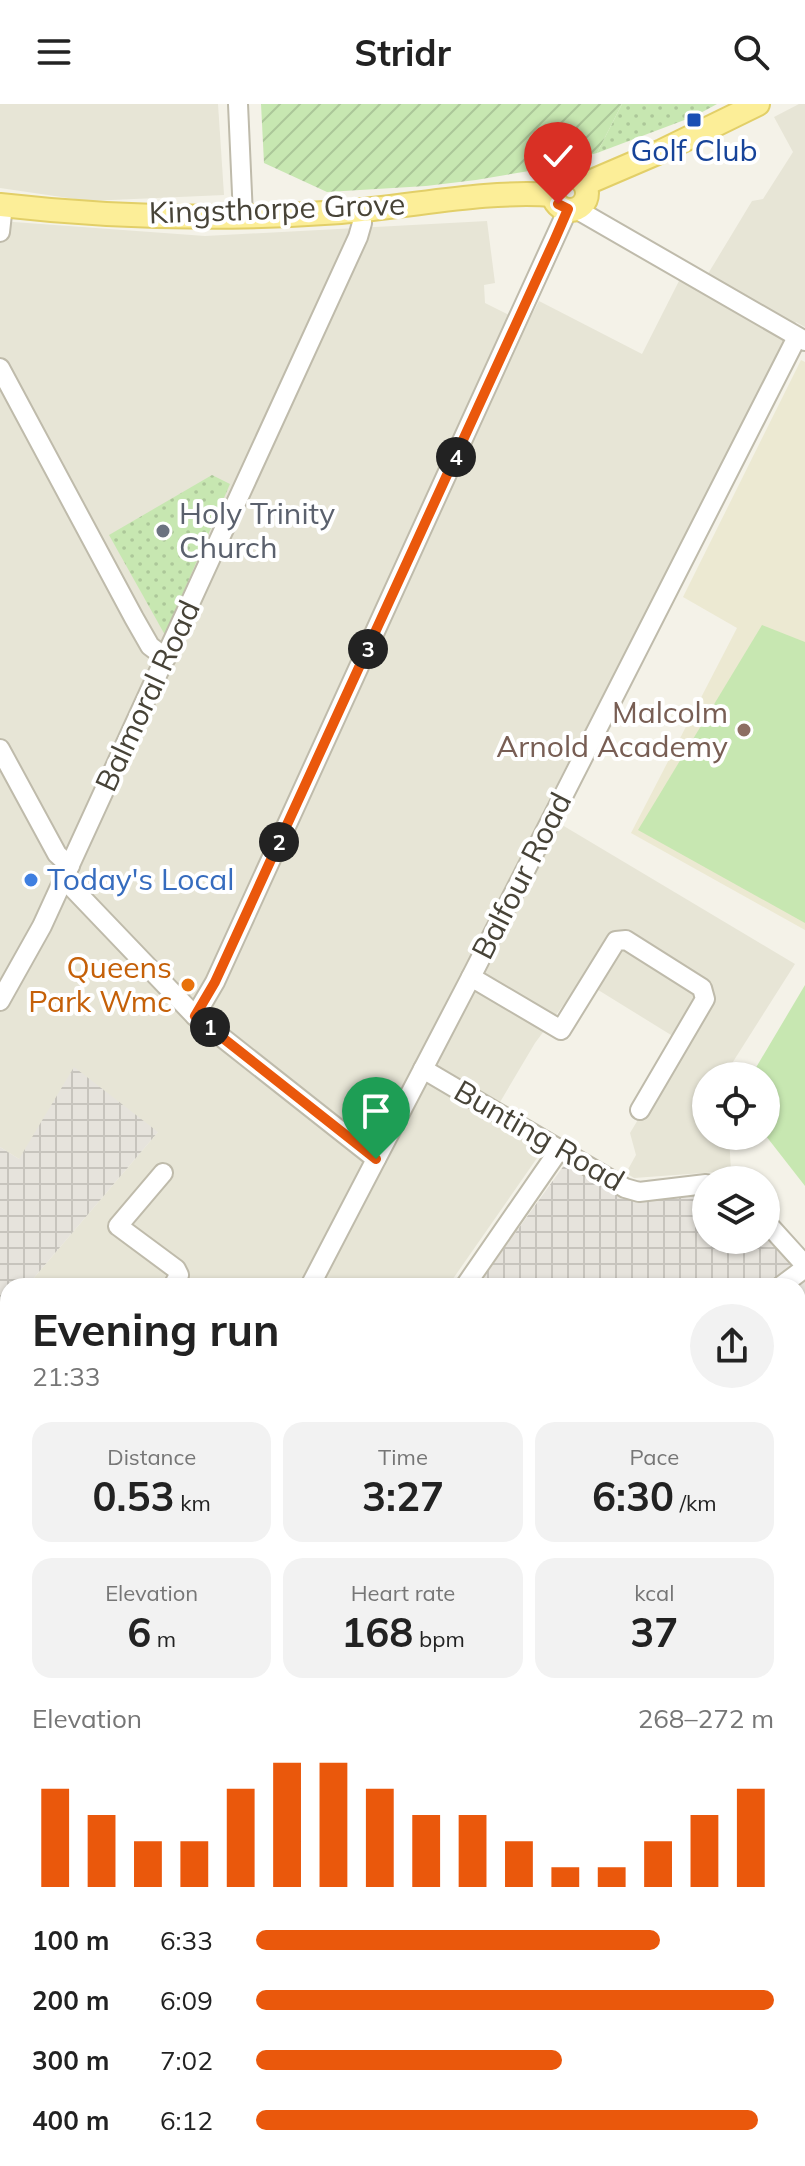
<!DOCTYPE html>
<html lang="en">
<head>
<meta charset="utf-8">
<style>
  body { margin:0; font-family:Mulish,sans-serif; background:#f2f2f2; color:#222; height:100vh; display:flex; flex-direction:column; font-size:30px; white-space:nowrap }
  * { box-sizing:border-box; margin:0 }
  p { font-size:26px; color:#767676 }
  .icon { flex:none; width:44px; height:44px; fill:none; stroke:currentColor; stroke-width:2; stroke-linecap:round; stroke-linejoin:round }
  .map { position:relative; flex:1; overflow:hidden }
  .drawer { position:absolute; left:0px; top:1174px; width:806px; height:888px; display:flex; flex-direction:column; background:#fff; border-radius:24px 24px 0 0; box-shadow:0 2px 6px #0004 }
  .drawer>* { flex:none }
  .buttons { position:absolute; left:692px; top:958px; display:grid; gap:16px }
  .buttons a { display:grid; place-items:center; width:88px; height:88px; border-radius:50%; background:#fff; box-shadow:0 2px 6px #0004; font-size:40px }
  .pin { position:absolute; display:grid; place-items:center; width:68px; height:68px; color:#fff; margin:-82px -34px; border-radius:50% 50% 50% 0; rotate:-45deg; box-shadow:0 0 8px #0007 }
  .pin .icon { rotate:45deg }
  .km { position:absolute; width:40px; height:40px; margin:-20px; border-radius:50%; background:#222; color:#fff; font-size:22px; line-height:40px; text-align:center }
  .round { display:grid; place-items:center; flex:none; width:84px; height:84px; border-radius:42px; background:#f2f2f2 }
  .headline { display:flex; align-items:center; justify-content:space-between; height:136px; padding:0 32px }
  h1 { font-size:44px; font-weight:700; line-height:60px }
  .figures { display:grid; grid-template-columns:repeat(3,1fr); gap:12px; height:136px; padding:8px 32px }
  .figures div { display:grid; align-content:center; border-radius:20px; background:#f2f2f2; text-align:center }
  .figures b { font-size:40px; font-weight:700 }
  .figures small { font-size:22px; font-weight:400 }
  .figures p { font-size:22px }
  .chart { height:224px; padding:16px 32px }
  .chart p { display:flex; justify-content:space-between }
  .chart svg { width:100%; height:144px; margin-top:8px; stroke:#ea580c; stroke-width:6 }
  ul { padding:0 32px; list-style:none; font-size:26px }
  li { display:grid; grid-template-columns:128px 96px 1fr; align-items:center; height:60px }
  li i { height:20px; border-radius:10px; background:#ea580c }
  header { display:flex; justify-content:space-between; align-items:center; height:104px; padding:0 32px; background:#fff; font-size:36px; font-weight:700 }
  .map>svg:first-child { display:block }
  .residential { fill:#e7e5d6 }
  .industrial { fill:url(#industrial-grid) }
  .education { fill:#ece9d2 }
  .grass { fill:url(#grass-dots) }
  .garden { fill:url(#garden-furrows) }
  .pitch { fill:#c7e7b1 }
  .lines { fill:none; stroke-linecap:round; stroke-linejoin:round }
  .minor-casing { stroke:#bfbbab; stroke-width:22 }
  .major-casing { stroke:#e2cf68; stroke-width:26 }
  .highway-casing { stroke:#dbb73b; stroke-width:30 }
  .minor { stroke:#fff; stroke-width:18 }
  .major { stroke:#fcee98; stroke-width:22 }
  .highway { stroke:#fbe06c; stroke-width:26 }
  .route-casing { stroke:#fff; stroke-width:16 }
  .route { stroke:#ea580c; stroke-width:10 }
  .transit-dot { fill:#1a4fb4; stroke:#fff; stroke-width:3 }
  .worship-dot { fill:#6b7280; stroke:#fff; stroke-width:3 }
  .education-dot { fill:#8d6e63; stroke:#fff; stroke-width:3 }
  .shop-dot { fill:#3f7fe0; stroke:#fff; stroke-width:3 }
  .food-dot { fill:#e8710a; stroke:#fff; stroke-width:3 }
  .labels { text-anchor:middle; stroke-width:8; stroke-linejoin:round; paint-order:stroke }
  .transit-label { font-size:30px; fill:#164399; stroke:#fff }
  .street-label { font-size:30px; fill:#474337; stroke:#fff }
  .worship-label { font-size:30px; fill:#5b616d; stroke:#fff; text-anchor:start }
  .education-label { font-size:30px; fill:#785e54; stroke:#fff; text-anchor:end }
  .shop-label { font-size:30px; fill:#366cbe; stroke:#fff; text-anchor:start }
  .food-label { font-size:30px; fill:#c56008; stroke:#fff; text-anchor:end }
</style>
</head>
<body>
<header><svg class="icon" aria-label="menu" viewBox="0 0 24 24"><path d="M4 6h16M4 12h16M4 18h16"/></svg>Stridr<svg class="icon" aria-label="search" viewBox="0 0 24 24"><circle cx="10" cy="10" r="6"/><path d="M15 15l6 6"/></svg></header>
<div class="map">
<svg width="805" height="2062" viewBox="0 0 805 2062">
  <defs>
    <pattern id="industrial-grid" width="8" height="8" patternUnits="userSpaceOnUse" patternTransform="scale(2)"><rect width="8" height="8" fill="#e6e3dc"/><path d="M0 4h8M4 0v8" fill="none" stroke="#c7c4bd"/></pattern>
    <pattern id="grass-dots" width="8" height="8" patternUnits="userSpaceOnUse" patternTransform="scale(2)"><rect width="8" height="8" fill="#c7e7b1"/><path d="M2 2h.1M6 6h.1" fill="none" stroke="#acc799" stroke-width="1.8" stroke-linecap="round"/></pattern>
    <pattern id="garden-furrows" width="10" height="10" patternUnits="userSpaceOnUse" patternTransform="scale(2)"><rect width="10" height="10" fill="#c7e7b1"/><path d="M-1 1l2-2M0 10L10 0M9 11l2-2" fill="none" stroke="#acc799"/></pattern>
  </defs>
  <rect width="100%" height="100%" fill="#f4f2e8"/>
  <g class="residential">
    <path d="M0 0H218L224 91 89 97 0 84Z"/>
    <path d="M799 0H805V223L796 218 542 709 795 860 724 972H706V1032H729L731 1067 634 1074 626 1069 636 1051 630 1029 684 939 582 876 535 939 490 1015 544 1044 448 1182H27L158 1028 19 1055 0 1043V117L205 132 487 117 495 179 484 181 485 199 527 220 539 197 642 250 681 173 700 183 752 97 763 95 793 48 774 13Z"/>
    <path d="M798 1417 805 1422V2020L798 2031Z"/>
    <path d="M0 1681 8 1684V2054H687L678 2062H0Z"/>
  </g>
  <g class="industrial">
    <path d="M74 963 158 1028 27 1182H8V1205L0 1214V1043L19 1055Z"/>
    <path d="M570 1053 638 1081 706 1077V1136H766V1110L805 1153V1416L798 1412V1182H477Z"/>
  </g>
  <path class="education" d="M801 256 805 258V826L631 729 737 524 683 493Z"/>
  <g class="grass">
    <path d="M622 0H717L695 12 597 49Z"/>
    <path d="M212 371 230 380 165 531 109 431Z"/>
  </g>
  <path class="garden" d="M261 0H622L597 49 529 67 476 76 426 82 327 88 264 59Z"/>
  <g class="pitch">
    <path d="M762 521 805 538V819L638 726Z"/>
    <path d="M805 881V1082L766 1032V972H751Z"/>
  </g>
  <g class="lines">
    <g class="minor-casing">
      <g id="minor">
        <path d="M238 0 243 112"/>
        <path d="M576 105 805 237"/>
        <path d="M0 128 3 101"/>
        <path d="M0 264 134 514 150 542 166 554"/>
        <path d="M0 645 57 750 70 762"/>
        <path d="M64 775 195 912 376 1055"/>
        <path d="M471 873 561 926 616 837 626 836 702 884 705 895 640 1006"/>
        <path d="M0 897 42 822 358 133 362 119V106"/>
        <path d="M195 912 215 878 568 105"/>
        <path d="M423 965 625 1084 639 1088 706 1080"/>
        <path d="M163 1069 118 1122 176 1165 179 1171 173 1182"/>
        <path d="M766 1118 805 1161"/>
        <path d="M310 1182 471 873 797 233"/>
        <path d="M465 1182 559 1046"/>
        <path d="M781 1182 805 1164"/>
        <path d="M0 1507 8 1487"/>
        <path d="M798 1574 805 1564"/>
        <path d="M0 1670 8 1672"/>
        <path d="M0 1986 8 1978"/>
        <path d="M798 2050 805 2040"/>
        <path d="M331 2054 335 2062"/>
        <path d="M69 2062 77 2054"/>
      </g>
    </g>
    <g class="major-casing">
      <g id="major">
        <circle cx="570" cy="89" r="17"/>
        <path d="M585 80 662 47 758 0"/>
        <path d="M0 101C113 114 228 116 341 108 412 103 482 86 553 91"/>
        <path d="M0 1829 8 1818"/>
      </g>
    </g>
    <g class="highway-casing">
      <g id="highway">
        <path d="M0 1300 8 1306"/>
        <path d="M727 2054 733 2062"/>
      </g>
    </g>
    <use href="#minor" class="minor"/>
    <use href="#major" class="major"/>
    <use href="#highway" class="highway"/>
  </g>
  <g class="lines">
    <g class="route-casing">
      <path id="route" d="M376 1055 195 912 215 878 555 135 568 105 558 100"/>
    </g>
    <use href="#route" class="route"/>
  </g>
  <rect class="transit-dot" x="686" y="8" width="16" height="16" rx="4"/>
  <circle class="worship-dot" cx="163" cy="427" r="8"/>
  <circle class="education-dot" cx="744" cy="626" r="8"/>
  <circle class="shop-dot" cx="31" cy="776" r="8"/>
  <circle class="food-dot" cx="188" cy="881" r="8"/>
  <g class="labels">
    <g class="transit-label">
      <text x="694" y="57">Golf Club</text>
    </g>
    <g class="street-label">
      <text transform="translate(277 105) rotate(-2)" y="10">Kingsthorpe Grove</text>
      <text transform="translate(148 592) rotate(-65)" y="10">Balmoral Road</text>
      <text transform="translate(522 772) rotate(-63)" y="10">Balfour Road</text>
      <text transform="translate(539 1032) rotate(30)" y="10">Bunting Road</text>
    </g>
    <g class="worship-label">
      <text x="179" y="420">Holy Trinity<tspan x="179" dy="34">Church</tspan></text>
    </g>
    <g class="education-label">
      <text x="728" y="619">Malcolm<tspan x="728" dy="34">Arnold Academy</tspan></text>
    </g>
    <g class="shop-label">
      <text x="47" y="786">Today's Local</text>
    </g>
    <g class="food-label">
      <text x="172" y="874">Queens<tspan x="172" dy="34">Park Wmc</tspan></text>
    </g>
  </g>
</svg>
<div class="buttons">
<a><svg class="icon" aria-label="locate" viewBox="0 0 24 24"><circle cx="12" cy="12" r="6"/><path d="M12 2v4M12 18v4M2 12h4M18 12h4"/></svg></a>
<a><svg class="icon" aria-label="layers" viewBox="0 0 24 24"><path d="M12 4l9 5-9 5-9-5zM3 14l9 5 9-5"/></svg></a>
</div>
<div class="pin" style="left:376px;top:1055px;background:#1e9e55"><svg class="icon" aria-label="arrive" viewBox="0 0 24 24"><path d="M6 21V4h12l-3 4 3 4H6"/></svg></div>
<div class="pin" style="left:558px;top:100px;background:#d93025"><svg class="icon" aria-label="check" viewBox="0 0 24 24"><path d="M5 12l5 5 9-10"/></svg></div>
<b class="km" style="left:210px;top:923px">1</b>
<b class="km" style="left:279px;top:738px">2</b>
<b class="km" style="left:368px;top:545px">3</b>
<b class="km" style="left:456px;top:353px">4</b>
<section class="drawer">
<div class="headline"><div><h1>Evening run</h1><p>21:33</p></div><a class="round"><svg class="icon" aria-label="share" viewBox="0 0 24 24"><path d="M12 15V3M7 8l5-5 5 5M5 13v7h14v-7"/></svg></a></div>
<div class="figures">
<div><p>Distance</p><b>0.53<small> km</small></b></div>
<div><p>Time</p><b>3:27</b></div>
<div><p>Pace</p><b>6:30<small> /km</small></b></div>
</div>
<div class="figures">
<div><p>Elevation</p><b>6<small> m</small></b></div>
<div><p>Heart rate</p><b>168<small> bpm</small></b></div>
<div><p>kcal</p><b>37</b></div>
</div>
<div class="chart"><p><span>Elevation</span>268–272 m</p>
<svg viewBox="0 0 160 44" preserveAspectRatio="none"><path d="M5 44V14M15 44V22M25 44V30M35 44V30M45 44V14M55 44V6M65 44V6M75 44V14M85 44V22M95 44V22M105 44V30M115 44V38M125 44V38M135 44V30M145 44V22M155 44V14"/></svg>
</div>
<ul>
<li><b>100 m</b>6:33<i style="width:78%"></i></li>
<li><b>200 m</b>6:09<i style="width:100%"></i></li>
<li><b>300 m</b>7:02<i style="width:59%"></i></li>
<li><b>400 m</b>6:12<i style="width:97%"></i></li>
</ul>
</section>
</div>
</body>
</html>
